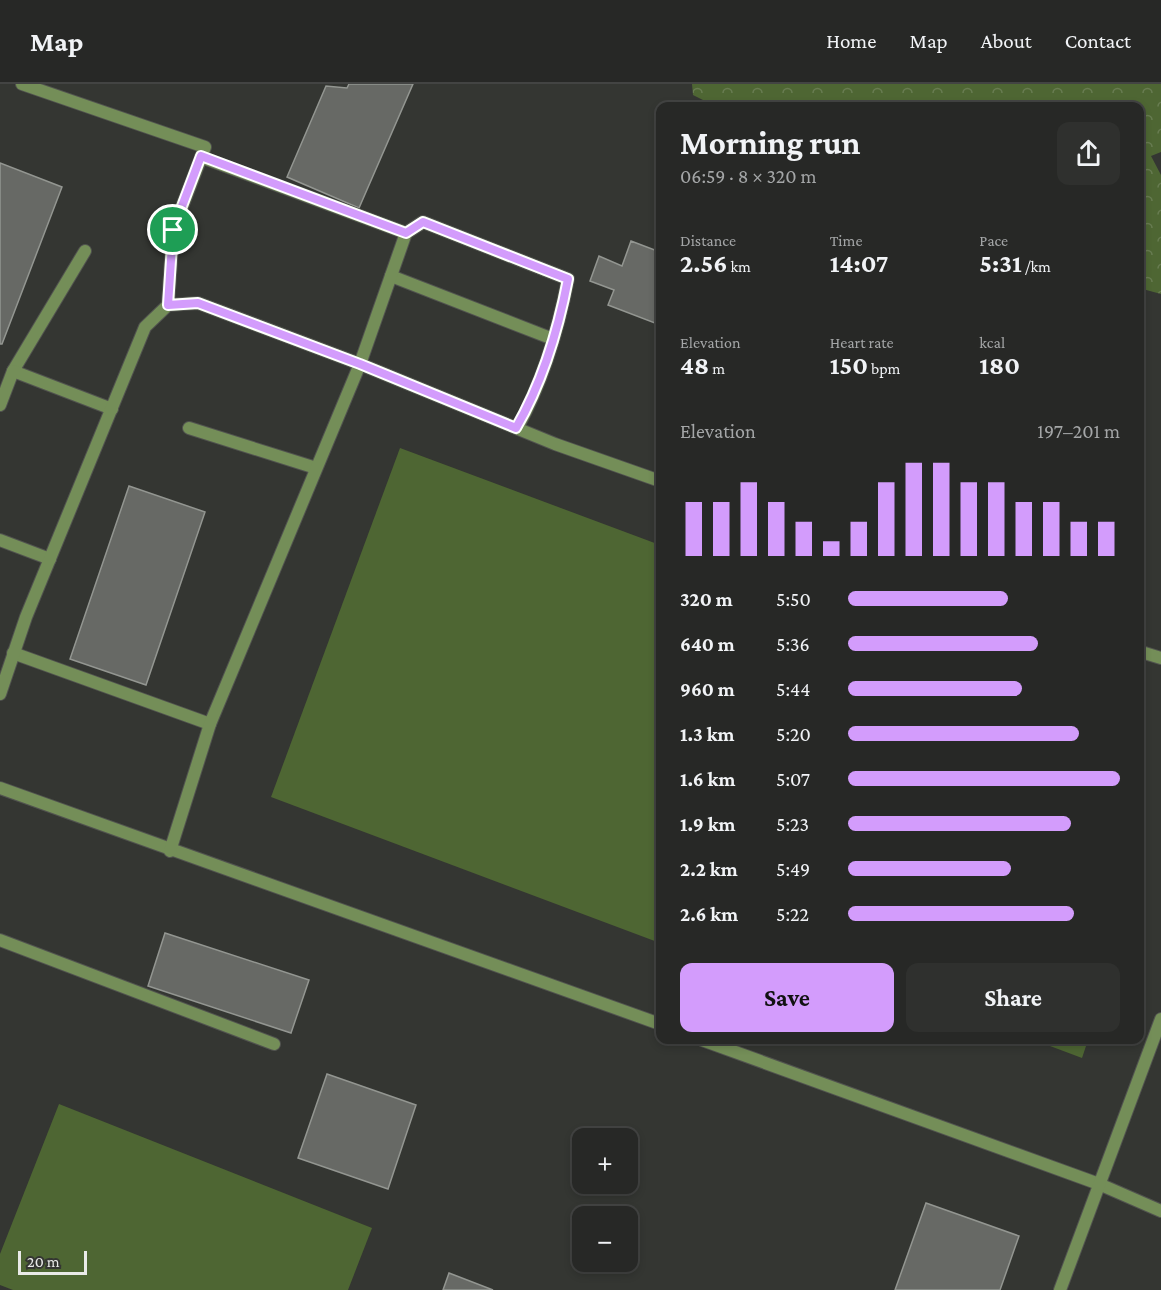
<!DOCTYPE html>
<html lang="en">
<head>
<meta charset="utf-8">
<style>
  body { margin:0; font-family:"Crimson Pro",serif; background:#2f302e; color:#f1f3f6; height:100vh; display:flex; flex-direction:column; font-size:22px; white-space:nowrap }
  * { box-sizing:border-box; margin:0 }
  p { font-size:20px; color:#a4a6a7 }
  .icon { flex:none; width:33px; height:33px; fill:none; stroke:currentColor; stroke-width:2; stroke-linecap:round; stroke-linejoin:round }
  .map { position:relative; flex:1; overflow:hidden }
  .sheet { position:absolute; left:656px; top:18px; width:488px; height:942px; display:flex; flex-direction:column; background:#272826; border-radius:12px; box-shadow:0 3px 9px #0003,0 0 0 2px #434443 }
  .sheet>* { flex:none }
  .controls { position:absolute; left:572px; top:1044px; display:grid; gap:12px }
  .controls a { display:grid; place-items:center; width:66px; height:66px; border-radius:12px; background:#272826; box-shadow:0 3px 9px #0003,0 0 0 2px #434443; font-size:30px }
  .scale { position:absolute; left:18px; bottom:15px; width:69px; box-sizing:border-box; padding-left:6px; border:3px solid #e9eae8; border-top:0; font-size:16px; line-height:21px; white-space:nowrap; color:#e9eae8; -webkit-text-stroke:4px #343632; paint-order:stroke }
  .pin { position:absolute; display:grid; place-items:center; width:51px; height:51px; color:#fff; margin:-26px; border:3px solid #fff; border-radius:50%; box-shadow:0 2px 6px #0007 }
  .round { display:grid; place-items:center; flex:none; width:63px; height:63px; border-radius:12px; background:#2f302e }
  .summary { display:flex; align-items:center; justify-content:space-between; height:102px; padding:0 24px }
  h1 { font-size:33px; font-weight:700; line-height:45px }
  .stats { display:grid; grid-template-columns:repeat(3,1fr); gap:9px; height:102px; padding:6px 24px }
  .stats div { display:grid; align-content:center }
  .stats b { font-size:26px; font-weight:700 }
  .stats small { font-size:16px; font-weight:400 }
  .stats p { font-size:16px }
  .chart { height:168px; padding:12px 24px }
  .chart p { display:flex; justify-content:space-between }
  .chart svg { width:100%; height:108px; margin-top:6px; stroke:#d39cfc; stroke-width:6 }
  .action { display:flex; gap:12px; margin-top:auto; padding:12px 24px }
  .action a { flex:1; height:69px; border-radius:12px; background:#d39cfc; color:#111; font-size:24px; font-weight:700; line-height:69px; text-align:center }
  .action a+a { background:#2f302e; color:#f1f3f6 }
  ul { padding:0 24px; list-style:none; font-size:20px }
  li { display:grid; grid-template-columns:96px 72px 1fr; align-items:center; height:45px }
  li i { height:15px; border-radius:8px; background:#d39cfc }
  header { display:flex; align-items:center; gap:36px; box-sizing:border-box; height:84px; padding:0 30px; background:#272826; border-bottom:2px solid #434443 }
  header strong { font-size:28px }
  nav { display:flex; gap:33px; margin-inline-start:auto; font-size:21px }
  .map>svg:first-child { display:block }
  .forest { fill:url(#forest-crowns) }
  .park { fill:#4e6633 }
  .building { fill:#676965; stroke:#939691; stroke-width:1.5 }
  .lines { fill:none; stroke-linecap:round; stroke-linejoin:round }
  .lane-casing { stroke:#51534f; stroke-width:14 }
  .lane { stroke:#748e58; stroke-width:12 }
  .route-casing { stroke:#fff; stroke-width:12 }
  .route { stroke:#d39cfc; stroke-width:8 }
</style>
</head>
<body>
<header>
<strong>Map</strong>
<nav><a>Home</a><a>Map</a><a>About</a><a>Contact</a></nav>
</header>
<div class="map">
<svg width="1161" height="1206" viewBox="0 0 1161 1206">
  <defs>
    <pattern id="forest-crowns" width="20" height="18" patternUnits="userSpaceOnUse" patternTransform="scale(1.5)"><rect width="20" height="18" fill="#4e6633"/><path d="M2 6a3 3 0 1 1 6 0M12 15a3 3 0 1 1 6 0" fill="none" stroke="#687c51"/></pattern>
  </defs>
  <rect width="100%" height="100%" fill="#343632"/>
  <path class="forest" d="M692 0H1161V68L1151 72 1161 91V210L1139 204 1138 22H715L693 11Z"/>
  <g class="park">
    <path d="M400 364 660 461V859L271 713Z"/>
    <path d="M1034 956H1088L1082 974Z"/>
    <path d="M59 1020 372 1144 348 1206H13L0 1201V1170Z"/>
  </g>
  <g class="building">
    <path d="M349 0H413L359 124 287 93 326 2 347 4Z"/>
    <path d="M0 79 62 103 2 260H0Z"/>
    <path d="M631 157 660 168V241L608 221 614 206 590 197 599 172 622 182Z"/>
    <path d="M129 402 205 428 146 601 70 575Z"/>
    <path d="M165 849 309 896 291 949 148 902Z"/>
    <path d="M327 990 416 1021 388 1105 298 1074Z"/>
    <path d="M926 1119 1019 1152 1000 1206H895Z"/>
    <path d="M449 1189 493 1206H443Z"/>
  </g>
  <g class="lines">
    <g class="lane-casing">
      <g id="lane">
        <path d="M22 0 205 63 173 146 168 221"/>
        <path d="M406 149 423 138 568 195C558 247 542 299 517 344"/>
        <path d="M391 192 553 255"/>
        <path d="M13 287 85 167"/>
        <path d="M0 321 13 287 112 325"/>
        <path d="M189 344 316 384"/>
        <path d="M0 456 50 475"/>
        <path d="M1138 567 1161 574"/>
        <path d="M13 569 210 640"/>
        <path d="M0 610 26 533 145 243 168 221 198 219 360 280 555 360 660 397"/>
        <path d="M0 704 660 940"/>
        <path d="M170 767 210 640 360 280 406 149 201 73"/>
        <path d="M0 856 274 960"/>
        <path d="M702 956 1099 1100 1161 1127"/>
        <path d="M1060 1206 1161 935"/>
      </g>
    </g>
    <use href="#lane" class="lane"/>
  </g>
  <g class="lines">
    <g class="route-casing">
      <path id="route" d="M201 72 406 149 423 138 568 195C558 247 542 299 516 344L360 280 198 219 168 221 173 146Z"/>
    </g>
    <use href="#route" class="route"/>
  </g>
</svg>
<div class="controls">
<a>+</a>
<a>−</a>
</div>
<div class="scale">20 m</div>
<div class="pin" style="left:173px;top:146px;background:#1e9e55"><svg class="icon" aria-label="arrive" viewBox="0 0 24 24"><path d="M6 21V4h12l-3 4 3 4H6"/></svg></div>
<section class="sheet">
<div class="summary"><div><h1>Morning run</h1><p>06:59 · 8 × 320 m</p></div><a class="round"><svg class="icon" aria-label="share" viewBox="0 0 24 24"><path d="M12 15V3M7 8l5-5 5 5M5 13v7h14v-7"/></svg></a></div>
<div class="stats">
<div><p>Distance</p><b>2.56<small> km</small></b></div>
<div><p>Time</p><b>14:07</b></div>
<div><p>Pace</p><b>5:31<small> /km</small></b></div>
</div>
<div class="stats">
<div><p>Elevation</p><b>48<small> m</small></b></div>
<div><p>Heart rate</p><b>150<small> bpm</small></b></div>
<div><p>kcal</p><b>180</b></div>
</div>
<div class="chart"><p><span>Elevation</span>197–201 m</p>
<svg viewBox="0 0 160 44" preserveAspectRatio="none"><path d="M5 44V22M15 44V22M25 44V14M35 44V22M45 44V30M55 44V38M65 44V30M75 44V14M85 44V6M95 44V6M105 44V14M115 44V14M125 44V22M135 44V22M145 44V30M155 44V30"/></svg>
</div>
<ul>
<li><b>320 m</b>5:50<i style="width:59%"></i></li>
<li><b>640 m</b>5:36<i style="width:70%"></i></li>
<li><b>960 m</b>5:44<i style="width:64%"></i></li>
<li><b>1.3 km</b>5:20<i style="width:85%"></i></li>
<li><b>1.6 km</b>5:07<i style="width:100%"></i></li>
<li><b>1.9 km</b>5:23<i style="width:82%"></i></li>
<li><b>2.2 km</b>5:49<i style="width:60%"></i></li>
<li><b>2.6 km</b>5:22<i style="width:83%"></i></li>
</ul>
<div class="action"><a>Save</a><a>Share</a></div>
</section>
</div>
</body>
</html>
